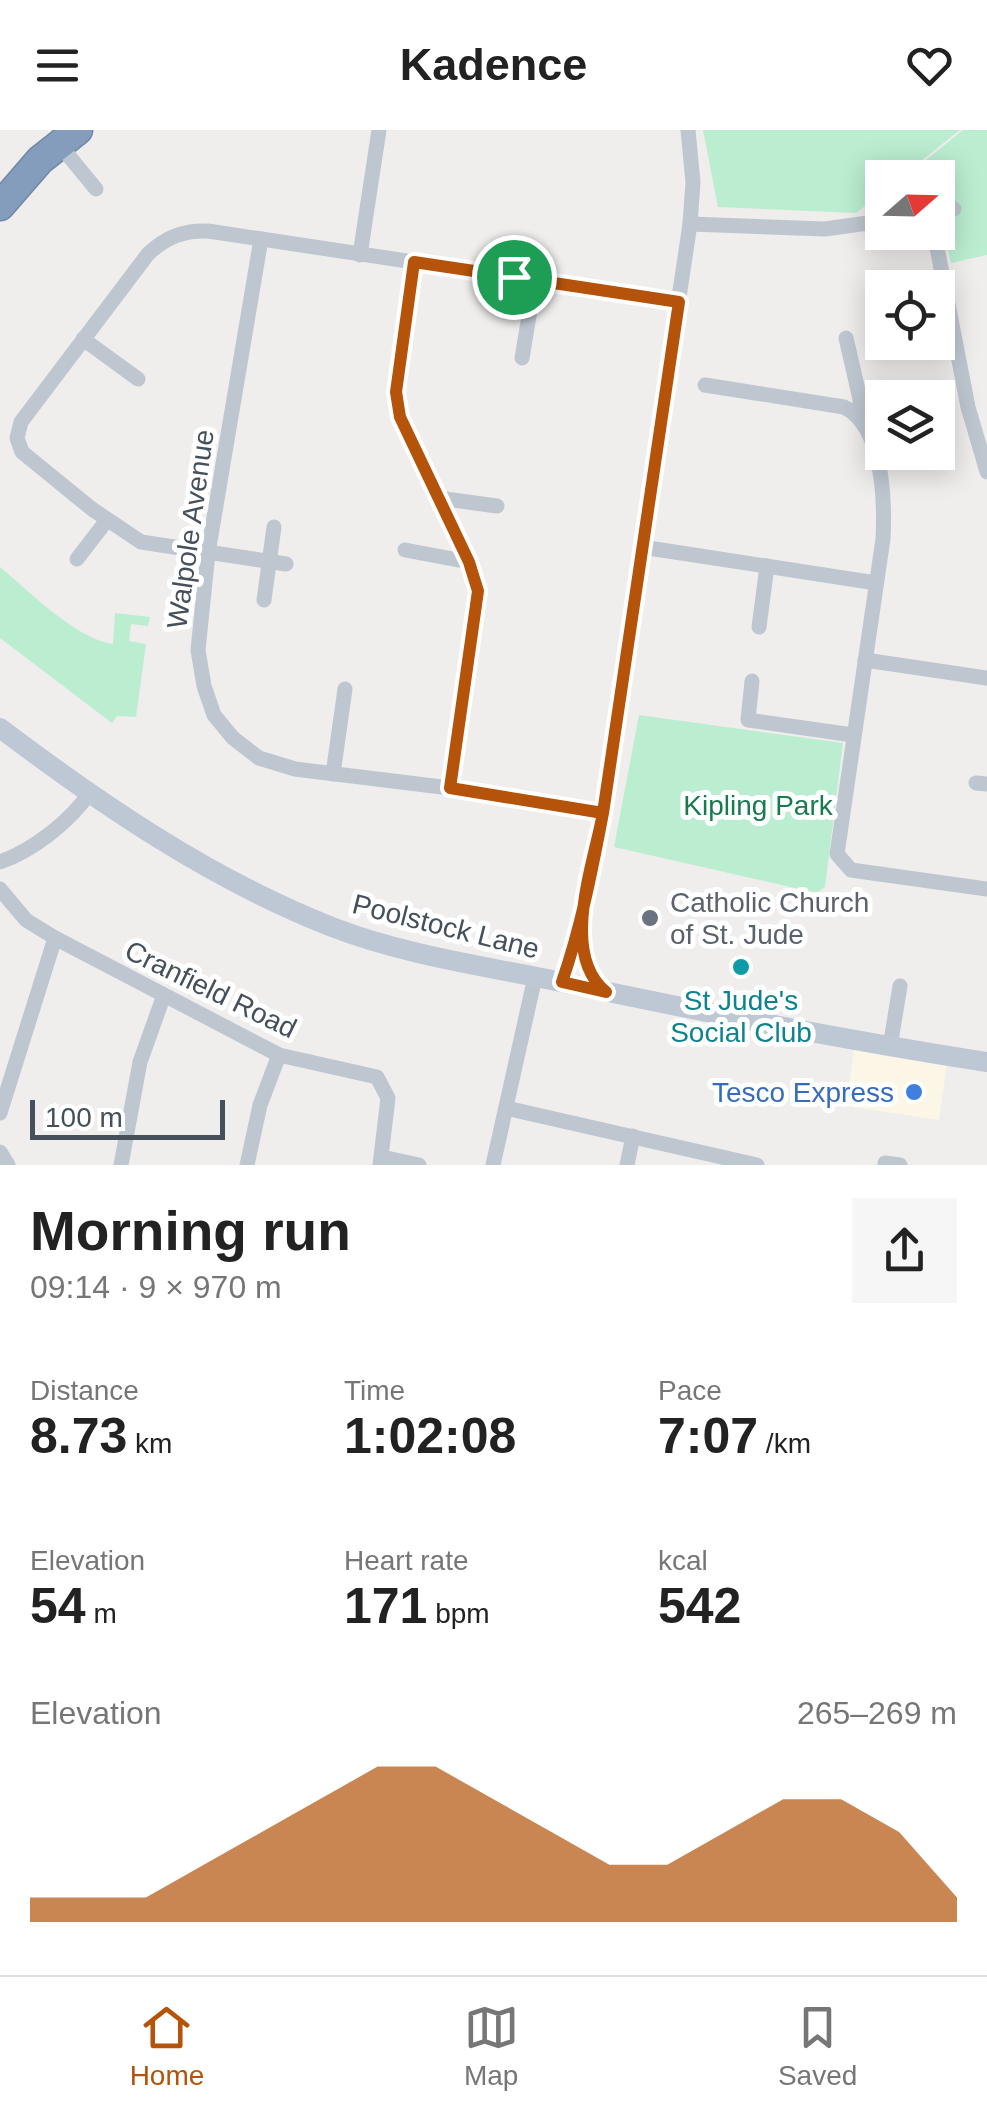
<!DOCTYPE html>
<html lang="en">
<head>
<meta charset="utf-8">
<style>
  body { margin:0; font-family:Helvetica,sans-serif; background:#f6f6f6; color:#222; height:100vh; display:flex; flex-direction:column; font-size:38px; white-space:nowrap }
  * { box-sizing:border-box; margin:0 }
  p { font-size:32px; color:#767676 }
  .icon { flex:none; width:55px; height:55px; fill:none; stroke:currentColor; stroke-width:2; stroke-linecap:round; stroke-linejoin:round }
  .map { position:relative; height:1035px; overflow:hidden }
  .side { display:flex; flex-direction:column; background:#fff; flex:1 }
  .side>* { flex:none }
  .needle { width:65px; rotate:70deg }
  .tools { position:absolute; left:865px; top:30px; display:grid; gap:20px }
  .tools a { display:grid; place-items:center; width:90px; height:90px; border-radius:0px; background:#fff; box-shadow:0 5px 25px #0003; font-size:50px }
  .scale { position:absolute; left:30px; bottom:25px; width:195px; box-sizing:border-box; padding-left:10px; border:5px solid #46505b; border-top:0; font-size:28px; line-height:35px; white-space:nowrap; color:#46505b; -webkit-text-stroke:8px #fff; paint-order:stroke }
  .pin { position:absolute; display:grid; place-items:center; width:85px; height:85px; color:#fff; margin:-42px; border:5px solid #fff; border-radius:50%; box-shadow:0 2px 10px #0007 }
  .round { display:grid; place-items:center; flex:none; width:105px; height:105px; border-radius:0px; background:#f6f6f6 }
  .headline { display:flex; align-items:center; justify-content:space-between; height:170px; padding:0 30px }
  h1 { font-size:55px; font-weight:700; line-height:75px }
  .figures { display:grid; grid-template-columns:repeat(3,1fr); gap:15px; height:170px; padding:10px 30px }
  .figures div { display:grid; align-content:center }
  .figures b { font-size:50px; font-weight:700 }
  .figures small { font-size:28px; font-weight:400 }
  .figures p { font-size:28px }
  .chart { height:280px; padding:20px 30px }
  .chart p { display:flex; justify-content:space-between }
  .chart svg { width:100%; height:180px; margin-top:10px; fill:#b45309; opacity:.7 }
  header { display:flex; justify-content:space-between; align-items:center; height:130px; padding:0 30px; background:#fff; font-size:45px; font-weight:700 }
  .menu { display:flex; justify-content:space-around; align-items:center; height:140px; border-top:2px solid #e0e0e0; background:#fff; font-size:28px; color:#767676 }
  .menu a { display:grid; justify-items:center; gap:5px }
  .menu .current { color:#b45309 }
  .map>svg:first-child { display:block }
  .commercial { fill:#fbf6e6 }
  .green { fill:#bbeed1 }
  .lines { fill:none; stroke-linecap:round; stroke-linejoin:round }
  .highway-casing { stroke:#7088a8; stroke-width:31 }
  .street { stroke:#bec7d0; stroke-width:15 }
  .secondary { stroke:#bec8d4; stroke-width:20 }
  .highway { stroke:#859dbc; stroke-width:28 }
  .route-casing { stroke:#fff; stroke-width:20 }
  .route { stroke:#b45309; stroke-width:12 }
  .worship-dot { fill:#6b7280; stroke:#fff; stroke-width:4 }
  .culture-dot { fill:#0f9aa8; stroke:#fff; stroke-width:4 }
  .shop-dot { fill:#3f7fe0; stroke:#fff; stroke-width:4 }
  .labels { text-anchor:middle; stroke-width:10; stroke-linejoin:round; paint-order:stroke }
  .street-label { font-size:28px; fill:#46505b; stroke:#fff }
  .park-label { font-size:28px; fill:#177b4e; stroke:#fff }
  .worship-label { font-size:28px; fill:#5b616d; stroke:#fff; text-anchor:start }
  .culture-label { font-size:28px; fill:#0d838f; stroke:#fff }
  .shop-label { font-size:28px; fill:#366cbe; stroke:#fff; text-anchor:end }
</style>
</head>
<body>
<header><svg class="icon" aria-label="menu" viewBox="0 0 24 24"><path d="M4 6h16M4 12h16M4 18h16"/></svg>Kadence<svg class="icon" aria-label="heart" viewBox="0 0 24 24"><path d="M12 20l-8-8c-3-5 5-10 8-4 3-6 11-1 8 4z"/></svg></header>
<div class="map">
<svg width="987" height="1035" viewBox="0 0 987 1035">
  <rect width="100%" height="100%" fill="#f0eded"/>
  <path class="commercial" d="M854 920 947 934 939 990 846 976Z"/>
  <g class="green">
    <path d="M703 0H960L901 47 882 48V62L856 83 718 77Z"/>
    <path d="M963 0H987V125L951 133 938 74V48H904Z"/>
    <path d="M0 437C29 461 76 509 113 514L115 483 150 487 148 496 131 494 129 511 146 514 136 587 117 586 112 593 0 508Z"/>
    <path d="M639 585 843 613 825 757 817 763 614 717Z"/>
  </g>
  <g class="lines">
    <g class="highway-casing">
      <path id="highway" d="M0 76 40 30 78 0"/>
    </g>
    <g class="street">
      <path d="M59 14 96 59"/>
      <path d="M938 82 954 79"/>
      <path d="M690 94 825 99 882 91"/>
      <path d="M934 102 968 277 987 342"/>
      <path d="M261 109 208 423 198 520 204 556 214 585 233 608 259 628 295 639 450 658 603 683"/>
      <path d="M360 125 379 0"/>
      <path d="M413 132 397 262 400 287 469 432 479 461 450 658"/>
      <path d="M846 208 860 269V287"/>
      <path d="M83 209 138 249"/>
      <path d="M522 228 535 150"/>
      <path d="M705 255 844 277C883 296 885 370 883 409L837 724 851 740 987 759"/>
      <path d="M438 368 497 376"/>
      <path d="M642 417 876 453"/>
      <path d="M405 420 469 432"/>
      <path d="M77 429 107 390"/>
      <path d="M286 434 141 412 92 379 22 322 17 308 21 292 148 124C166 107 184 100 208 101L679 172"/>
      <path d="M264 470 274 397"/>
      <path d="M759 497 767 436"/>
      <path d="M865 530 987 548"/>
      <path d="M752 551 748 590 853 605"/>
      <path d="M333 644 345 559"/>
      <path d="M976 653 987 654"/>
      <path d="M0 732C32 721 71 691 90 662"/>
      <path d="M0 759 26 790 55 808 279 925 377 947 388 968 380 1035"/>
      <path d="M582 802 587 840 605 862"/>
      <path d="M561 852C597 754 607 649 622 547 645 396 668 245 690 94L693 52 688 0"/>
      <path d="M890 917 900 856"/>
      <path d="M506 978 757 1035"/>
      <path d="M0 983 55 808"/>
      <path d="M0 1022 8 1035"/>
      <path d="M382 1027 419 1035"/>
      <path d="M885 1033 900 1035"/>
      <path d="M121 1035 140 932 164 865"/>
      <path d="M247 1035 260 975 279 925"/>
      <path d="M493 1035 535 847"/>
      <path d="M627 1035 633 1006"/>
    </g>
    <path class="secondary" d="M0 598C102 675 212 750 332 797 404 825 485 836 561 852 702 882 844 910 987 932"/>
    <use href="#highway" class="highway"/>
  </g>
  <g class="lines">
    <g class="route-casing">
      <path id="route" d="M514 147 414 132 396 262 400 287 469 432 478 461 450 658 603 683C594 733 559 824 606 862L562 852C581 797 592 741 603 683L679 172 514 147"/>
    </g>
    <use href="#route" class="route"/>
  </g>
  <circle class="worship-dot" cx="650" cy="788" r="10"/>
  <circle class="culture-dot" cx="741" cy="837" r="10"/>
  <circle class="shop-dot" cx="914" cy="962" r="10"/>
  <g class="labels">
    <g class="street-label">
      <text transform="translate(190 399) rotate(-82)" y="10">Walpole Avenue</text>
      <text transform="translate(446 796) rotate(14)" y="10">Poolstock Lane</text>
      <text transform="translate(211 859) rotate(26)" y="10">Cranfield Road</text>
    </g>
    <g class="park-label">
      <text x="758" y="685">Kipling Park</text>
    </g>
    <g class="worship-label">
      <text x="670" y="782">Catholic Church<tspan x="670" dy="32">of St. Jude</tspan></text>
    </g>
    <g class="culture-label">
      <text x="741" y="880">St Jude's<tspan x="741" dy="32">Social Club</tspan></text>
    </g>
    <g class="shop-label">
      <text x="894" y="972">Tesco Express</text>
    </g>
  </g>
</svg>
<div class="tools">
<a><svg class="needle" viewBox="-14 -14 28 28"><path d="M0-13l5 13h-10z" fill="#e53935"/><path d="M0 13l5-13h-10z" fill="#767676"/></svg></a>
<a><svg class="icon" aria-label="locate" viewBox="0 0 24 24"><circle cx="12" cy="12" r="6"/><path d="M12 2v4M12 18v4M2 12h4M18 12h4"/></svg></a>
<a><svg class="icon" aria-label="layers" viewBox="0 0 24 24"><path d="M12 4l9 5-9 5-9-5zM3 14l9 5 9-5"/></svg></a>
</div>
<div class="scale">100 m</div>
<div class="pin" style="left:514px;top:147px;background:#1e9e55"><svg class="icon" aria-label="arrive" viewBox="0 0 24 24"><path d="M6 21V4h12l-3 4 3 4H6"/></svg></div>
</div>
<section class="side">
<div class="headline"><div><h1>Morning run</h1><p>09:14 · 9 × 970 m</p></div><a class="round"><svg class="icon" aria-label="share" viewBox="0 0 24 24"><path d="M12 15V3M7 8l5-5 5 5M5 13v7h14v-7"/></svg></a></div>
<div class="figures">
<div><p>Distance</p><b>8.73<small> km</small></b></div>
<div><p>Time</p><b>1:02:08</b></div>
<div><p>Pace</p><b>7:07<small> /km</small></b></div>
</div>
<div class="figures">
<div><p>Elevation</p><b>54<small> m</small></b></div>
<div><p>Heart rate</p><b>171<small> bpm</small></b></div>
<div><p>kcal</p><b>542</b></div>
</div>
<div class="chart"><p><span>Elevation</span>265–269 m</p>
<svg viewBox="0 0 160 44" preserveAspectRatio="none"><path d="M0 44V38L10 38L20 38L30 30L40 22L50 14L60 6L70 6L80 14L90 22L100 30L110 30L120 22L130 14L140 14L150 22L160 38V44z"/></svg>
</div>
</section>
<nav class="menu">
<a class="current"><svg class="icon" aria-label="home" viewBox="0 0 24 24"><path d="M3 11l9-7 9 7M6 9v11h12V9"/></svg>Home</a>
<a><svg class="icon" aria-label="map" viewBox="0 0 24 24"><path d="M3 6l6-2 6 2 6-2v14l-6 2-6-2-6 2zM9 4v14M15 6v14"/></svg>Map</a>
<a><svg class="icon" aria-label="saved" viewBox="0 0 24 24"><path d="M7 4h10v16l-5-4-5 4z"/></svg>Saved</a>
</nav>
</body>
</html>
